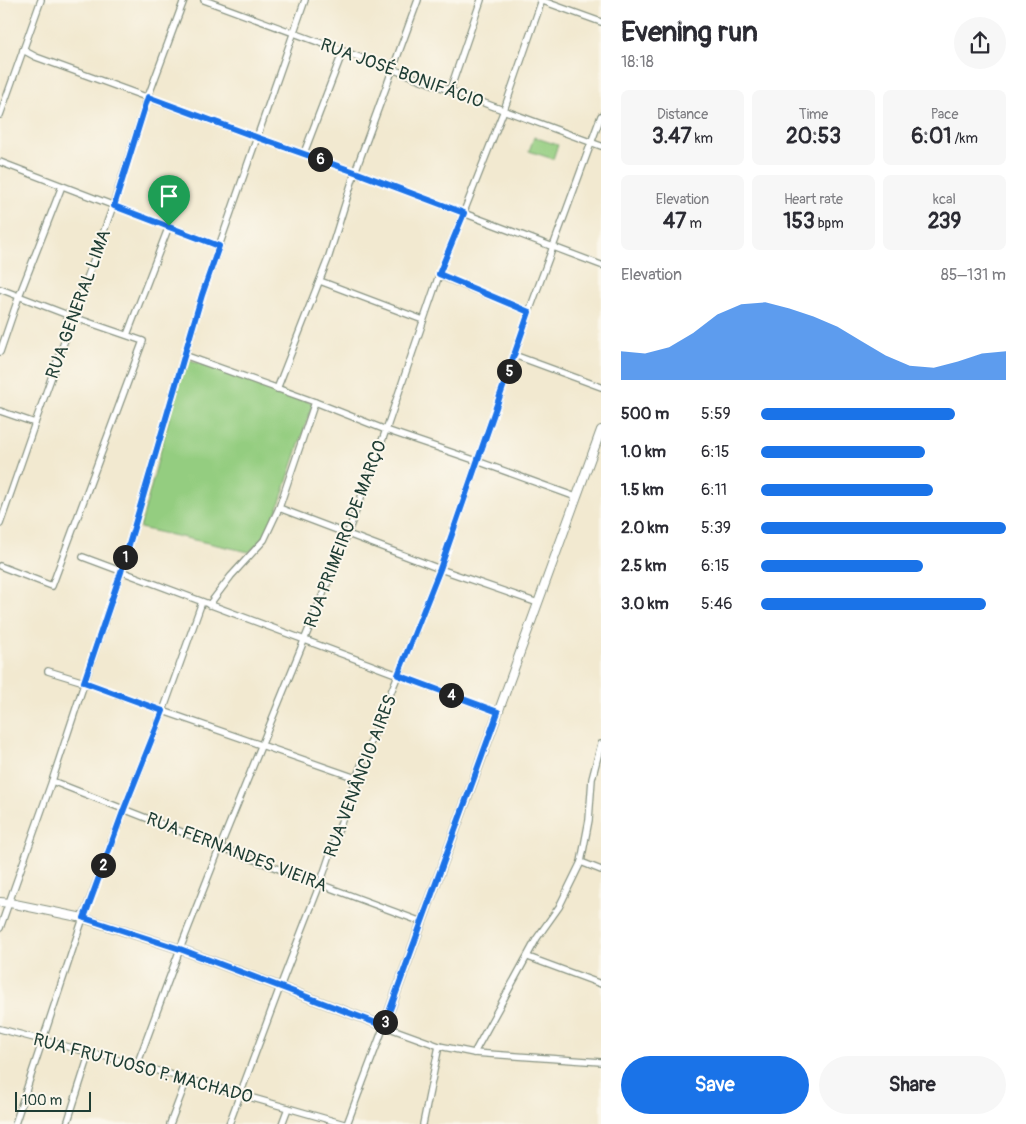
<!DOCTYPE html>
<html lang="en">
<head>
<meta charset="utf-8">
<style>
  body { margin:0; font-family:Pangolin,sans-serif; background:#f7f7f7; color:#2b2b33; height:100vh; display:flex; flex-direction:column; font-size:19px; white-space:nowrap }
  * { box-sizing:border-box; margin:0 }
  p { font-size:16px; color:#7c7c81 }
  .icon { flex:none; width:28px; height:28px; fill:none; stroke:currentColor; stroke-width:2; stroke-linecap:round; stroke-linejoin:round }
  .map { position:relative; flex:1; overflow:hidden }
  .sheet { display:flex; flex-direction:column; background:#fff; width:425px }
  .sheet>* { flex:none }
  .scale { position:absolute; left:15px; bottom:12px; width:76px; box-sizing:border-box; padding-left:5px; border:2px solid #1f3d34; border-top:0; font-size:14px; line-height:18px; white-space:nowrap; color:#1f3d34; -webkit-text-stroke:4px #fbf7ec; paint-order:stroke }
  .pin { position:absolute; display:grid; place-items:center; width:42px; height:42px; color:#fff; margin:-51px -21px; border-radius:50% 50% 50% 0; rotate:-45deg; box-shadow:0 0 5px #0007 }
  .pin .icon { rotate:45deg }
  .km { position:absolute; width:25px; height:25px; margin:-12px; border-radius:50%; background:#222; color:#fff; font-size:14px; line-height:25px; text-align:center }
  .round { display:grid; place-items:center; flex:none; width:52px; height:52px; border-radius:26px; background:#f7f7f7 }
  .summary { display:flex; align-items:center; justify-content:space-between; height:85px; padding:0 20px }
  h1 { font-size:28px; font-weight:700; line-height:38px }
  .stats { display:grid; grid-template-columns:repeat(3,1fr); gap:8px; height:85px; padding:5px 20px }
  .stats div { display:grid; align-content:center; border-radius:8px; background:#f7f7f7; text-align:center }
  .stats b { font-size:21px; font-weight:700 }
  .stats small { font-size:14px; font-weight:400 }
  .stats p { font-size:14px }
  .chart { height:140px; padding:10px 20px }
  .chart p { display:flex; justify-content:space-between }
  .chart svg { width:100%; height:90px; margin-top:5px; fill:#1a73e8; opacity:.7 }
  .primary-button { display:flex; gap:10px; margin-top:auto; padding:10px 20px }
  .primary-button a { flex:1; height:58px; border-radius:30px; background:#1a73e8; color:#fff; font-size:20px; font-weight:700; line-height:58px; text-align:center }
  .primary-button a+a { background:#f7f7f7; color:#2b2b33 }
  ul { padding:0 20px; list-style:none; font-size:16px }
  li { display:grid; grid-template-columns:80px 60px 1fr; align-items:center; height:38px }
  li i { height:12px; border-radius:6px; background:#1a73e8 }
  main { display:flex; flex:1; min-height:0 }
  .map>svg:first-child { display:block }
  .green { fill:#94cd80; stroke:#5a855a }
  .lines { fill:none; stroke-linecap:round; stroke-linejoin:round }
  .minor-casing { stroke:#889382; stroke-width:8 }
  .major-casing { stroke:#889382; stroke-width:10 }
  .minor { stroke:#fff; stroke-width:5.5 }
  .major { stroke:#fff; stroke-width:8 }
  .route-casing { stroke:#fff; stroke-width:10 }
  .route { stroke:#1a73e8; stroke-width:6 }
  .labels { text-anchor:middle; stroke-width:4; stroke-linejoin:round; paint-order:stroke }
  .street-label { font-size:18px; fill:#1f3d34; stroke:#fbf7ec }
</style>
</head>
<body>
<main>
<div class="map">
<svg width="601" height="1124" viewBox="0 0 601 1124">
  <rect width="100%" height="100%" fill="#fbf7ec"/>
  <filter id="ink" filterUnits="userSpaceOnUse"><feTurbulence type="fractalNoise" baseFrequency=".02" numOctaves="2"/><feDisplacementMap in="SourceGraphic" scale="10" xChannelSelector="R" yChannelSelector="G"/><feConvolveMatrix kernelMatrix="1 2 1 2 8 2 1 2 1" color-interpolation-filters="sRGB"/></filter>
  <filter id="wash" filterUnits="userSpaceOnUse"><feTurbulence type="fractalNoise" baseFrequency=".0096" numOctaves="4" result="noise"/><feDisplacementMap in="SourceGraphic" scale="20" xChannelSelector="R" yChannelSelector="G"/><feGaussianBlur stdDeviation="1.12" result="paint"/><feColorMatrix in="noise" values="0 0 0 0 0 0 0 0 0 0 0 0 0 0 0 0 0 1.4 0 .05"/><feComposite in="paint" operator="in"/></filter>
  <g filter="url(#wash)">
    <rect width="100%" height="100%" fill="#f2e9d0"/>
    <g class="green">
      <path d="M534 137 558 145 553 159 529 151Z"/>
      <path d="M185 358 313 403 278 508 263 540 249 552 140 528Z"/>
    </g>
  </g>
  <g filter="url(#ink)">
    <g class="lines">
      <g class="minor-casing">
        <g id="minor">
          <path d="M204 0 601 146"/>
          <path d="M540 0 601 22"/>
          <path d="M23 50 36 57 256 137 355 172 601 265"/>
          <path d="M450 90 481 0"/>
          <path d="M0 115 41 0"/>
          <path d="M304 153 343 51"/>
          <path d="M0 162 219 246"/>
          <path d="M439 275 529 312"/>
          <path d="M320 281 423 320"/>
          <path d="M0 289 73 317 143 341 52 586 0 566"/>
          <path d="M127 335 169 226"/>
          <path d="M0 352 19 296 62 186"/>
          <path d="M184 355 315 402 386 430 477 461 576 497"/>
          <path d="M514 355 601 387"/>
          <path d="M277 389 328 259 355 172 418 0"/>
          <path d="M0 411 35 423"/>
          <path d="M279 508 440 569 538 603"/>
          <path d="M0 524 35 423 113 206 148 97 184 0"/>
          <path d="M83 557 497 712"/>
          <path d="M209 605 231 576 264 540 279 508 315 402"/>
          <path d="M48 671 84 682 163 711 356 778"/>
          <path d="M52 781 220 847 422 922"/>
          <path d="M581 862 601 870"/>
          <path d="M0 928 52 781 121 572 202 295 305 0"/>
          <path d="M528 957 601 984"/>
          <path d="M0 1029 137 1065 344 1124"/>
          <path d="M474 1053 537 938 559 907 581 862 589 820 592 779 601 744"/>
          <path d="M137 1065 180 949 220 847 347 535 386 430 439 275 504 110 542 0"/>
          <path d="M15 1124 83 918 124 809 163 711 202 602"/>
          <path d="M67 1124 90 1052"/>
          <path d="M170 1124 187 1079"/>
          <path d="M229 1124 280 987 320 884 356 778 398 675 440 569 529 312 601 116"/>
          <path d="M282 1124 288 1108"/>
          <path d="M347 1124 384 1026 439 1046 474 1053 601 1062"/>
          <path d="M423 1124 439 1046"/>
        </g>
      </g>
      <g class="major-casing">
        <path id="major" d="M0 902 10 903 83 918 180 949 384 1026 601 430"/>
      </g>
      <use href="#minor" class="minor"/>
      <use href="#major" class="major"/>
    </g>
  </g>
  <g class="lines" filter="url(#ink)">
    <g class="route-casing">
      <path id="route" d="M148 97 256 137 355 172 464 213 439 274 529 312 440 569 398 675 498 712 384 1026 180 949 84 918 124 809 163 711 84 682 121 572 202 295 219 246 114 206Z"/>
    </g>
    <use href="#route" class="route"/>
  </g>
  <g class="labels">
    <g class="street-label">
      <text transform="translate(402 73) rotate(20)" y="6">RUA JOSÉ BONIFÁCIO</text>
      <text transform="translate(78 304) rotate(-70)" y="6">RUA GENERAL LIMA</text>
      <text transform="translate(345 534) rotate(-69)" y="6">RUA PRIMEIRO DE MARÇO</text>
      <text transform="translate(360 776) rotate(-69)" y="6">RUA VENÂNCIO AIRES</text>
      <text transform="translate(237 852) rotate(21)" y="6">RUA FERNANDES VIEIRA</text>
      <text transform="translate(143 1068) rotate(15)" y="6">RUA FRUTUOSO P. MACHADO</text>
    </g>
  </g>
</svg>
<div class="scale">100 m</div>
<div class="pin" style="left:169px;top:226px;background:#1e9e55"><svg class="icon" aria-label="arrive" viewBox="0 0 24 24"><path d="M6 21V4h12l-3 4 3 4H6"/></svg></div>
<b class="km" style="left:125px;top:557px">1</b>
<b class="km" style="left:103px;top:865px">2</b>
<b class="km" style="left:385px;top:1022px">3</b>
<b class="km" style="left:451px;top:695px">4</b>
<b class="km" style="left:509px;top:371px">5</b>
<b class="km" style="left:320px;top:159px">6</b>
</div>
<section class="sheet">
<div class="summary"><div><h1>Evening run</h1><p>18:18</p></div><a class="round"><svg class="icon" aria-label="share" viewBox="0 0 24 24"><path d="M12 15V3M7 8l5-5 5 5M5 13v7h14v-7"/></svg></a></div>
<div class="stats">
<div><p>Distance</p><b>3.47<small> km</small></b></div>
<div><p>Time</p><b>20:53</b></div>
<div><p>Pace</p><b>6:01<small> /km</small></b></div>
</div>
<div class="stats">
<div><p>Elevation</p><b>47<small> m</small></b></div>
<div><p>Heart rate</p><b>153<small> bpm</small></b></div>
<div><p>kcal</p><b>239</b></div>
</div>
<div class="chart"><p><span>Elevation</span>85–131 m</p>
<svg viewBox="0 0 160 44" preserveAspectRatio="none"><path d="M0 44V30L10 31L20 28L30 21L40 12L50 7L60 6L70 9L80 13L90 18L100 25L110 32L120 37L130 38L140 35L150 31L160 30V44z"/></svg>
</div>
<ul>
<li><b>500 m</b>5:59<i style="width:79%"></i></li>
<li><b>1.0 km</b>6:15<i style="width:67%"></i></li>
<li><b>1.5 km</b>6:11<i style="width:70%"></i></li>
<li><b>2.0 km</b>5:39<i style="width:100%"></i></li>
<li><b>2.5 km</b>6:15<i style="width:66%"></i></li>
<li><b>3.0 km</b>5:46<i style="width:92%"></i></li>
</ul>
<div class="primary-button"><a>Save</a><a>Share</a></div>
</section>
</main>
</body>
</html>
